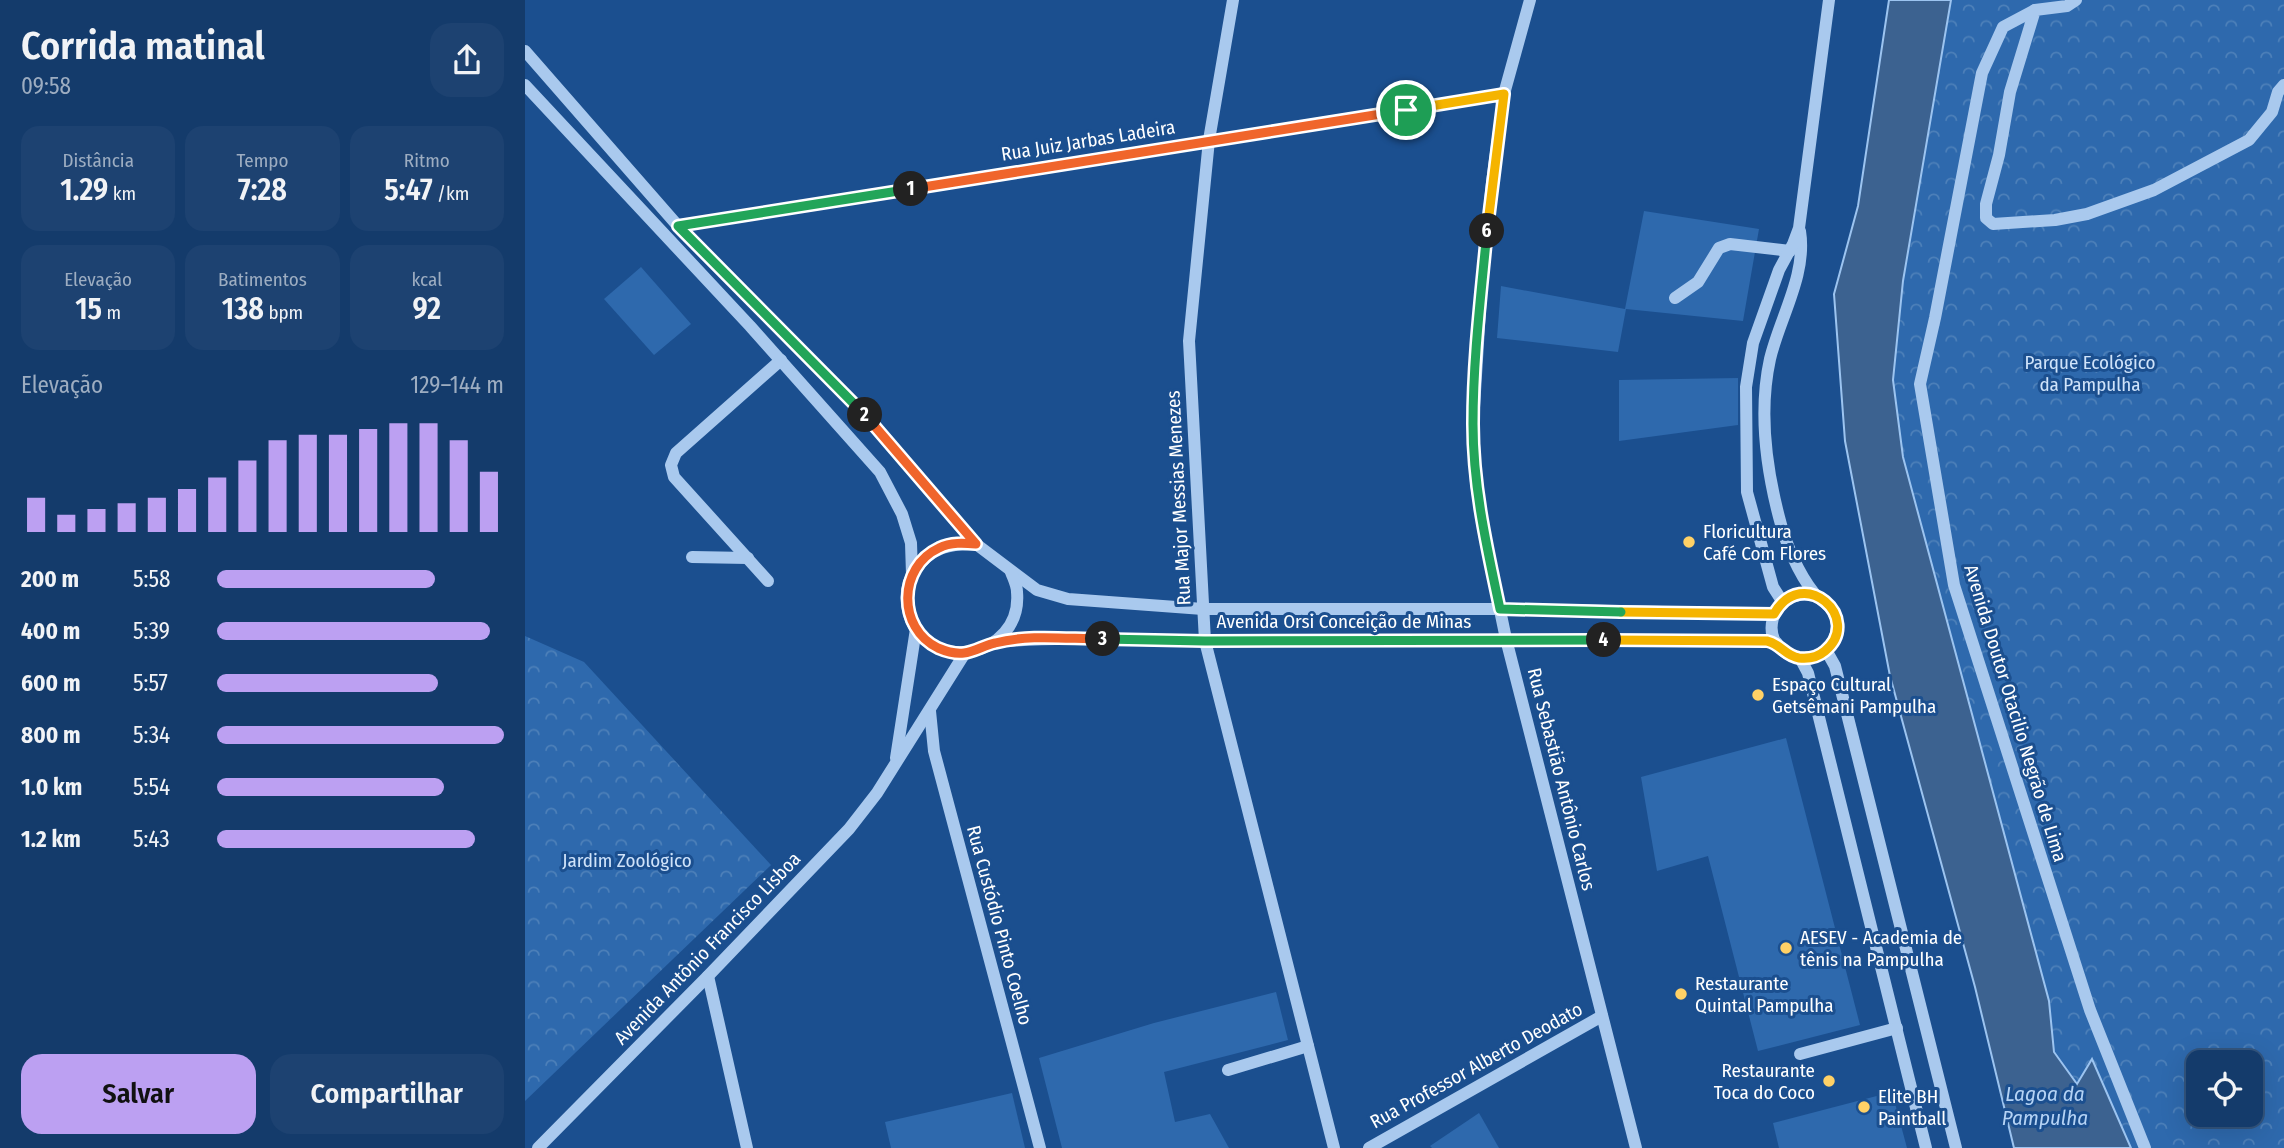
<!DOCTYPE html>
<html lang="pt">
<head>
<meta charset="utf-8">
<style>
  body { margin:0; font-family:"Fira Sans Condensed",sans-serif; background:#1d4271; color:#f1f3f6; height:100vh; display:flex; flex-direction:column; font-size:26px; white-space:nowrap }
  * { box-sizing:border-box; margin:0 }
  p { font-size:23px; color:#9dadc1 }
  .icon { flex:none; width:38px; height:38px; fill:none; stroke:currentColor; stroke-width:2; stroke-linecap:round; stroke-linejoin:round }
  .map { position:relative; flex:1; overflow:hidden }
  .side { display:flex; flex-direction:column; background:#143b6b; width:525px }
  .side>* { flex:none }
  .fabs { position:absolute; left:1661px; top:1050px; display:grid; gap:14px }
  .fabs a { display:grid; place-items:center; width:77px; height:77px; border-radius:14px; background:#143b6b; box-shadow:0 7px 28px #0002,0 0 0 2px #33557e; font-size:35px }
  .pin { position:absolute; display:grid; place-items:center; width:60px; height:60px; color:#fff; margin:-30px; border:4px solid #fff; border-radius:50%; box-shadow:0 2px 7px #0007 }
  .km { position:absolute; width:35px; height:35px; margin:-18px; border-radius:50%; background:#222; color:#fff; font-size:19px; line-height:35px; text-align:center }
  .round { display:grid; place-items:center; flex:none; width:74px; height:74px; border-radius:21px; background:#1d4271 }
  .head { display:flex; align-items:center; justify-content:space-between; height:119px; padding:0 21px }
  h1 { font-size:38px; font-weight:600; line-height:52px }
  .stats { display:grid; grid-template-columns:repeat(3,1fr); gap:10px; height:119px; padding:7px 21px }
  .stats div { display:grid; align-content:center; border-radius:18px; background:#1d4271; text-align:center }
  .stats b { font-size:30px; font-weight:600 }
  .stats small { font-size:19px; font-weight:400 }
  .stats p { font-size:19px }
  .chart { height:196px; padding:14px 21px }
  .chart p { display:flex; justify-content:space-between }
  .chart svg { width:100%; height:126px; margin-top:7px; stroke:#bca0f2; stroke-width:6 }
  .button { display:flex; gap:14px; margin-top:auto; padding:14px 21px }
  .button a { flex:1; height:80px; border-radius:21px; background:#bca0f2; color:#111; font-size:28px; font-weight:600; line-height:80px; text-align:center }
  .button a+a { background:#1d4271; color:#f1f3f6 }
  ul { padding:0 21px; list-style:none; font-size:23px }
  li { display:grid; grid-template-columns:112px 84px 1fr; align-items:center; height:52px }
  li i { height:18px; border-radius:9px; background:#bca0f2 }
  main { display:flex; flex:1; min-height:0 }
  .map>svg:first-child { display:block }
  .grass { fill:#2e69ad }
  .forest { fill:url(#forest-crowns); fill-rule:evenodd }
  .water { fill:#3c6290; stroke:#9cc4f0; stroke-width:2 }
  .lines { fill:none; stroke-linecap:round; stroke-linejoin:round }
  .minor { stroke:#a9c9ee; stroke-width:12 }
  .split-1-casing { stroke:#fff; stroke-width:14 }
  .split-2-casing { stroke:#fff; stroke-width:14 }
  .split-3-casing { stroke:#fff; stroke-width:14 }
  .split-4-casing { stroke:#fff; stroke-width:14 }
  .split-5-casing { stroke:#fff; stroke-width:14 }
  .split-6-casing { stroke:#fff; stroke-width:14 }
  .split-7-casing { stroke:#fff; stroke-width:14 }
  .split-1 { stroke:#f0652b; stroke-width:9 }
  .split-2 { stroke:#22a559; stroke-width:9 }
  .split-3 { stroke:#f0652b; stroke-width:9 }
  .split-4 { stroke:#22a559; stroke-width:9 }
  .split-5 { stroke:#f5b400; stroke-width:9 }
  .split-6 { stroke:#22a559; stroke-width:9 }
  .split-7 { stroke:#f5b400; stroke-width:9 }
  .poi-dot { fill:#ffd166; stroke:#1b4f8f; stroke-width:2.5 }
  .labels { text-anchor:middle; stroke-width:6; stroke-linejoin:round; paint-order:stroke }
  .street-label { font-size:19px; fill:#fff; stroke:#1b4f8f }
  .park-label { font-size:19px; fill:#cfe3fa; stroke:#1b4f8f }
  .poi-label { font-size:19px; fill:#fff; stroke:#1b4f8f; text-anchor:start }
  .water-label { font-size:21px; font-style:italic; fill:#b5d3f5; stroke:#1b4f8f }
</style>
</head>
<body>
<main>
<section class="side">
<div class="head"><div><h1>Corrida matinal</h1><p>09:58</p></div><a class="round"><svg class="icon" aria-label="share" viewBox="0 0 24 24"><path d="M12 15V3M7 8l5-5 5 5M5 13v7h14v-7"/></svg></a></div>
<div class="stats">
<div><p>Distância</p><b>1.29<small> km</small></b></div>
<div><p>Tempo</p><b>7:28</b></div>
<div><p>Ritmo</p><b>5:47<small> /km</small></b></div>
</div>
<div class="stats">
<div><p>Elevação</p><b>15<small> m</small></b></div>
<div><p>Batimentos</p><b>138<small> bpm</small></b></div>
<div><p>kcal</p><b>92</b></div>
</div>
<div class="chart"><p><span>Elevação</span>129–144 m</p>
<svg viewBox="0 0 160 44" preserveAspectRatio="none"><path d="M5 44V32M15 44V38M25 44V36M35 44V34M45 44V32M55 44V29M65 44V25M75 44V19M85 44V12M95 44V10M105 44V10M115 44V8M125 44V6M135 44V6M145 44V12M155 44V23"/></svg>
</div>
<ul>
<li><b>200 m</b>5:58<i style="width:76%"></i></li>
<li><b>400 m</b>5:39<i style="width:95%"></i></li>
<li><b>600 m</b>5:57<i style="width:77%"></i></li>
<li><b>800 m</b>5:34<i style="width:100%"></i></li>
<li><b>1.0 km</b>5:54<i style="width:79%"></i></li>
<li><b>1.2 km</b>5:43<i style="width:90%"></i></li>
</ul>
<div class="button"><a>Salvar</a><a>Compartilhar</a></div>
</section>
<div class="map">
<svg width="1759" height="1148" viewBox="0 0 1759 1148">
  <defs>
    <pattern id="forest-crowns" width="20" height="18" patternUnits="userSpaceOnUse" patternTransform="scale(1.75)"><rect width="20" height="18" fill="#2e69ad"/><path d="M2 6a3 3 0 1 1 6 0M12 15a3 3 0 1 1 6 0" fill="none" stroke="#4d80b9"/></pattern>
  </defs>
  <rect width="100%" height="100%" fill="#1b4f8f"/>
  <g class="grass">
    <path d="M1119 211 1234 229 1218 321 1101 309 1093 352 972 338 976 286 1100 309Z"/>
    <path d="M116 267 166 324 129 355 79 299Z"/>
    <path d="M1213 378V425L1094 441V380Z"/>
    <path d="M1261 738 1335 1025 1233 1051 1183 856 1132 871 1116 777Z"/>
    <path d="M751 992 763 1040 639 1072 650 1122 685 1114 704 1148H537L514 1058 629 1023Z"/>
    <path d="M1367 1092 1382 1148H1254L1248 1123Z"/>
    <path d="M487 1093 500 1148H366L360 1122Z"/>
    <path d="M954 1113 974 1148H907L905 1146Z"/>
  </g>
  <g class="forest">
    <path d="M1426 0H1759V1148H1606L1567 1059 1552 1084 1529 1052 1524 1001 1378 457 1368 380 1378 281ZM1673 1062H1726V1115H1673Z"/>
    <path d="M0 636 59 662 246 865 0 1101Z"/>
  </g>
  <path class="water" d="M1364 0H1426L1378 281 1368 380 1378 457 1524 1001 1529 1052 1552 1084 1567 1059 1606 1148H1489L1450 987 1365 676 1320 441 1309 294 1333 206Z"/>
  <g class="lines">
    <g class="minor">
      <path d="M708 0 684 140 664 341 680 641 809 1148"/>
      <path d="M1005 0 979 94 967 182 956 294 948 424 951 483 959 533 981 639 1111 1148"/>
      <path d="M1551 0 1542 6 1510 10 1485 92 1474 155 1461 204V218L1468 224 1530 220 1562 214 1629 190 1724 140 1747 112 1753 92 1759 85"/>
      <path d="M1510 10 1478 27 1457 73 1410 318 1395 384 1429 585 1565 1010 1620 1148"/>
      <path d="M0 51 153 226 337 412 451 544 512 590 543 599 678 609H975L1249 614"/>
      <path d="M0 85 225 326 355 472 377 514 386 543 387 574"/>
      <path d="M153 226 979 94"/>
      <path d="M1275 231C1282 275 1255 317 1245 359 1234 409 1241 467 1254 517 1260 542 1273 573 1289 593 1296 602 1306 604 1310 615 1319 639 1296 663 1272 657 1230 648 1243 587 1290 595"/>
      <path d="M1150 298 1173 282 1194 248 1205 244 1265 251"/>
      <path d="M451 544C425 543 406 548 391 569 382 581 380 596 383 610 398 677 498 659 492 592 492 585 488 578 486 572"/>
      <path d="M167 557 223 558"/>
      <path d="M243 581 149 477 146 465 151 453 256 360"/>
      <path d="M1257 601 1248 587 1222 492 1221 387 1228 343 1254 270 1268 244 1274 228 1304 0"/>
      <path d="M470 642C548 635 626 642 704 641 883 640 1062 640 1242 641L1252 643"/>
      <path d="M1301 650 1310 666 1431 1148"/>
      <path d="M1275 658 1283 673 1401 1148"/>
      <path d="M405 711 409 751 515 1148"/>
      <path d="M371 758 391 629"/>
      <path d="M183 976 222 1148"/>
      <path d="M1275 1054 1372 1028"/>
      <path d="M703 1070 783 1046"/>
      <path d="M13 1148 183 976 324 829 352 793 440 653"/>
      <path d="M844 1148 1077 1016"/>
    </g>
  </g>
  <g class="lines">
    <g class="split-1-casing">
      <path id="split-1" d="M386 189 881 110"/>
    </g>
    <g class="split-2-casing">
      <path id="split-2" d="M340 415 153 226 386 189"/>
    </g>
    <g class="split-3-casing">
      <path id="split-3" d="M340 415 451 544C439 543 426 542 414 548 373 567 372 628 413 648 420 651 431 654 439 653 449 652 460 645 470 643 504 634 543 639 578 639"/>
    </g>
    <g class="split-4-casing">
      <path id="split-4" d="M578 639 680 641 1079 640"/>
    </g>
    <g class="split-5-casing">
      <path id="split-5" d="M1079 640 1242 641C1256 644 1260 656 1274 658 1283 659 1293 657 1300 651 1339 619 1278 563 1249 614L1096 612"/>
    </g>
    <g class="split-6-casing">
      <path id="split-6" d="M962 231C956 295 948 360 948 424 948 487 962 548 975 609L1096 612"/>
    </g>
    <g class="split-7-casing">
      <path id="split-7" d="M881 110 979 94 962 231"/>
    </g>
    <use href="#split-1" class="split-1"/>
    <use href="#split-2" class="split-2"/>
    <use href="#split-3" class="split-3"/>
    <use href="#split-4" class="split-4"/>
    <use href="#split-5" class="split-5"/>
    <use href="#split-6" class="split-6"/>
    <use href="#split-7" class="split-7"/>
  </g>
  <g class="poi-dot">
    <circle cx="1164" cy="542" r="7"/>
    <circle cx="1233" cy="695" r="7"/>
    <circle cx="1261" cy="948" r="7"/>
    <circle cx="1156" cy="994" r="7"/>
    <circle cx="1304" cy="1081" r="7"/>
    <circle cx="1339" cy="1107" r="7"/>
  </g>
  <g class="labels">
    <g class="street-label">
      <text transform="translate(563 140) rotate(-9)" y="7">Rua Juiz Jarbas Ladeira</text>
      <text transform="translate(653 498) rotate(-93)" y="7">Rua Major Messias Menezes</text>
      <text x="819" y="628">Avenida Orsi Conceição de Minas</text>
      <text transform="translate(1491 713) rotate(73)" y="7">Avenida Doutor Otacilio Negrão de Lima</text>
      <text transform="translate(1037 779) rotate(76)" y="7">Rua Sebastião Antônio Carlos</text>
      <text transform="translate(475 925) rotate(75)" y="7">Rua Custódio Pinto Coelho</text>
      <text transform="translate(182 948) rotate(-46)" y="7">Avenida Antônio Francisco Lisboa</text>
      <text transform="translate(951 1065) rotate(-29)" y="7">Rua Professor Alberto Deodato</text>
    </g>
    <g class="park-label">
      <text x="1565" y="369">Parque Ecológico<tspan x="1565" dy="22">da Pampulha</tspan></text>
      <text x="102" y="867">Jardim Zoológico</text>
    </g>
    <g class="poi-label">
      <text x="1178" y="538">Floricultura<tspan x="1178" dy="22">Café Com Flores</tspan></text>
      <text x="1247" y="691">Espaço Cultural<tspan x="1247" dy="22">Getsêmani Pampulha</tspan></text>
      <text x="1275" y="944">AESEV - Academia de<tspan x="1275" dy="22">tênis na Pampulha</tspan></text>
      <text x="1170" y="990">Restaurante<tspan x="1170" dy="22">Quintal Pampulha</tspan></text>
      <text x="1290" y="1077" text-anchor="end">Restaurante<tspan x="1290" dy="22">Toca do Coco</tspan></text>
      <text x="1353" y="1103">Elite BH<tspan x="1353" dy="22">Paintball</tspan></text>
    </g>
    <g class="water-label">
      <text x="1520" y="1101">Lagoa da<tspan x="1520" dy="24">Pampulha</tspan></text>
    </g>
  </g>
</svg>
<div class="fabs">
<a><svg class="icon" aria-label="locate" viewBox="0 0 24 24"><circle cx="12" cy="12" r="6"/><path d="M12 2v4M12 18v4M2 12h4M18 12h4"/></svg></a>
</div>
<div class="pin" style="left:881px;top:110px;background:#1e9e55"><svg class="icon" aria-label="arrive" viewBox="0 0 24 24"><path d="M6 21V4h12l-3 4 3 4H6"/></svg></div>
<b class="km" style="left:386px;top:189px">1</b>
<b class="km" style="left:340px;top:415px">2</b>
<b class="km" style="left:578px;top:639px">3</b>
<b class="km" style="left:1079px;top:640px">4</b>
<b class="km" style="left:962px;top:231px">6</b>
</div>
</main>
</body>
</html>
